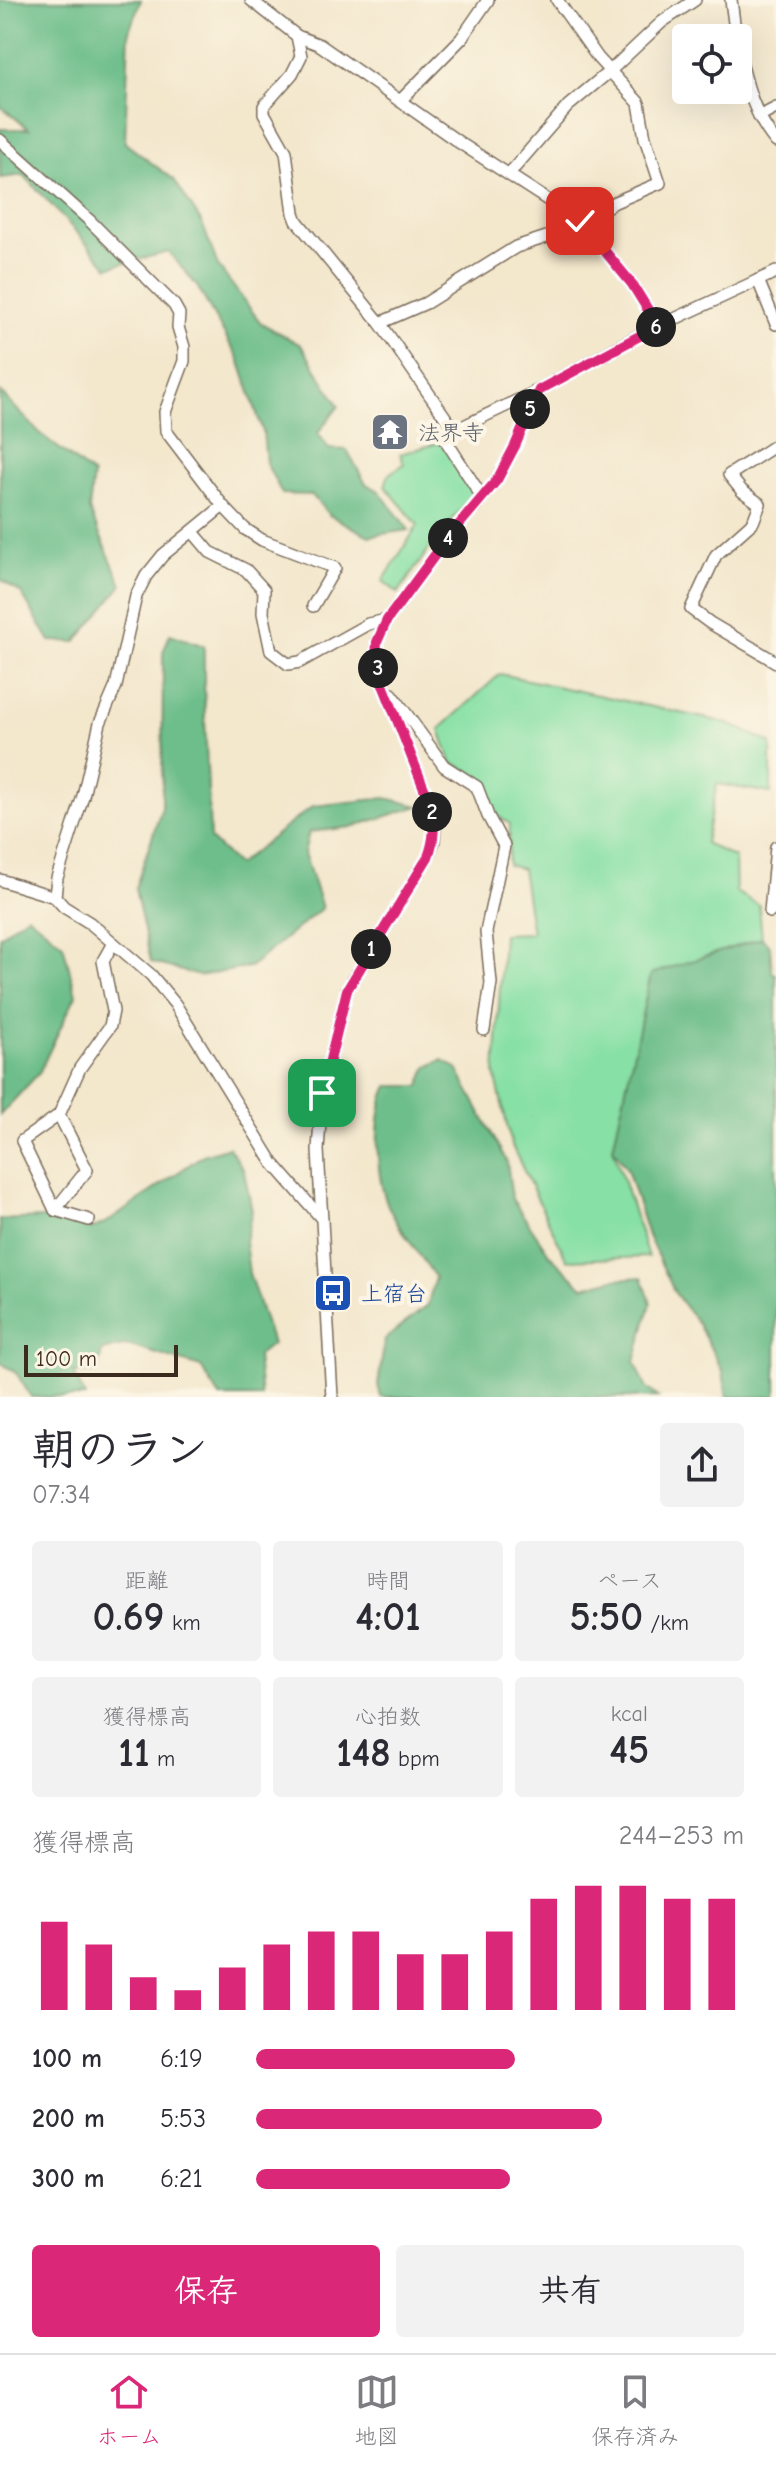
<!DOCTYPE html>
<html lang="ja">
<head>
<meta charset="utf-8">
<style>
  body { margin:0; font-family:"Comic Neue","Klee One",sans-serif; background:#f2f2f3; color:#2b2b33; height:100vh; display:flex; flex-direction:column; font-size:30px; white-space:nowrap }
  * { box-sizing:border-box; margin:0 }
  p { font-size:26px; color:#7c7c81 }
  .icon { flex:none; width:44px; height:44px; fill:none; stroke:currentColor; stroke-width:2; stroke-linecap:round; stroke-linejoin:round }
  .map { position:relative; height:1397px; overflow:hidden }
  .drawer { display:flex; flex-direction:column; background:#fff; flex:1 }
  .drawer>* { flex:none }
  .buttons { position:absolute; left:672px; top:24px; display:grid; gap:16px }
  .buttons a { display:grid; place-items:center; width:80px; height:80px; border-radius:8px; background:#fff; box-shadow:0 8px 32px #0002; font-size:40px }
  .scale { position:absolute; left:24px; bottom:20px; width:154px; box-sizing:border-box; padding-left:8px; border:4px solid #3b2a1e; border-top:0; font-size:22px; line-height:28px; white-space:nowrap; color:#3b2a1e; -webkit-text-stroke:6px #fcf5e5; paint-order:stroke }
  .pin { position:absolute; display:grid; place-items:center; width:68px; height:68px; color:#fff; margin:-34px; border-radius:16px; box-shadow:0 4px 12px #0006 }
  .km { position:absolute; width:40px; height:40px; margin:-20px; border-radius:50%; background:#222; color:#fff; font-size:22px; line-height:40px; text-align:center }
  .round { display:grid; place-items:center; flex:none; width:84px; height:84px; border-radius:8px; background:#f2f2f3 }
  .overview { display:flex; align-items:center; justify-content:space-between; height:136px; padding:0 32px }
  h1 { font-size:44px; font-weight:700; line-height:60px }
  .metrics { display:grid; grid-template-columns:repeat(3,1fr); gap:12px; height:136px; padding:8px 32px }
  .metrics div { display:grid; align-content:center; border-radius:8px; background:#f2f2f3; text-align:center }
  .metrics b { font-size:40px; font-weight:700 }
  .metrics small { font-size:22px; font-weight:400 }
  .metrics p { font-size:22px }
  .chart { height:224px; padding:16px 32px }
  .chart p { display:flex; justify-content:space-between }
  .chart svg { width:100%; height:144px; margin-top:8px; stroke:#db2777; stroke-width:6 }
  .action { display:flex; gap:16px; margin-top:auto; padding:16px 32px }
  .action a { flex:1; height:92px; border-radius:8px; background:#db2777; color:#fff; font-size:32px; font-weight:700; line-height:92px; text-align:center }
  .action a+a { background:#f2f2f3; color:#2b2b33 }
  ul { padding:0 32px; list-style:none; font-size:26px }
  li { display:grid; grid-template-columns:128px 96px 1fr; align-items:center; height:60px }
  li i { height:20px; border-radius:10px; background:#db2777 }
  .menu { display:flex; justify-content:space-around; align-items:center; height:112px; border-top:2px solid #e1e1e2; background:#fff; font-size:22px; color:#7c7c81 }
  .menu a { display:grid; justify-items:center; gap:4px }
  .menu .on { color:#db2777 }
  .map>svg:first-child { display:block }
  .green { fill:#87e0a5; stroke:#618562; stroke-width:2 }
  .forest { fill:#6dbe8a; stroke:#547454; stroke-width:2 }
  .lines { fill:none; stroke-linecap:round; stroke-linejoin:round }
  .minor-casing { stroke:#7b6c5b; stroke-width:14 }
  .minor { stroke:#fff; stroke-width:11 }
  .route-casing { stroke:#fff; stroke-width:16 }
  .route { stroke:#db2777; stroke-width:10 }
  .labels { text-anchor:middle; stroke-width:8; stroke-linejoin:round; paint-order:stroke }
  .worship-label { font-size:22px; fill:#5b616d; stroke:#fcf5e5; text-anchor:start }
  .transit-label { font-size:22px; fill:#164399; stroke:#fcf5e5; text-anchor:start }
</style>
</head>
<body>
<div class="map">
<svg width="776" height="1397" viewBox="0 0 776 1397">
  <rect width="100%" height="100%" fill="#fcf5e5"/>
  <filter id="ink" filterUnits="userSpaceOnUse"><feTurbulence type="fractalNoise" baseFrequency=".0125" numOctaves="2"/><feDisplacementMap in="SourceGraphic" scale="16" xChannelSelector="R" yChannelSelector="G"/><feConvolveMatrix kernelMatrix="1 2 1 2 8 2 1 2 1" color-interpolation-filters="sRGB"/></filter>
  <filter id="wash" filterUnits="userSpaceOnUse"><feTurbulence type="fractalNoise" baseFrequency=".006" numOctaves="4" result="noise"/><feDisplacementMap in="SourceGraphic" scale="32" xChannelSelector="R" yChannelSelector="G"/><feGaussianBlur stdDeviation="1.8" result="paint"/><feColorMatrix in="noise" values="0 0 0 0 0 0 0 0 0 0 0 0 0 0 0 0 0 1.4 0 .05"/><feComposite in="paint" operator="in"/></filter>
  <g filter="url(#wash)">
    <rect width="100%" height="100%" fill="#f3e7cc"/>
    <g class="green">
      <path d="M442 442 476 492 436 539 398 593 383 581 418 525 385 486 389 474 404 464 400 454Z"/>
      <path d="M500 674 727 723 771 743V793L717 784 705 843 735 858 736 892 759 905 762 938 651 975 613 1148 648 1257 567 1260 512 1146 495 1074 503 934 532 933 522 869 508 865 510 824 496 815 476 775 451 762 440 729Z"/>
    </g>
    <g class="forest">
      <path d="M0 0H141L129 31 125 143 174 180 202 223 218 266 261 323 301 345 339 406 318 433 329 449 347 450 366 484 378 490 409 530 369 536 329 515 312 495 282 494 266 463 263 432 240 362 197 286 169 252 108 267 24 175 0 178V129H29L0 106Z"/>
      <path d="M0 392 42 435 93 475 89 510 122 585 76 642 50 641 21 593 0 579Z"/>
      <path d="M170 634 204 646C203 710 208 774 210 839L237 865 313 806 386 798 419 806 352 827 309 832 304 853 322 908 250 967 199 976 151 962 135 889 162 807 163 652Z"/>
      <path d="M27 915 63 944 76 995 39 1073 0 1115V936Z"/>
      <path d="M762 938 770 946 772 972 776 974V1397H727L723 1372 698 1324 675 1293 648 1236 627 1169 613 1148 651 974Z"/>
      <path d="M443 1060 457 1069 507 1162 512 1199 550 1255 583 1287 614 1279 642 1277 651 1303 635 1362 646 1387 658 1397H381L378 1385 385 1339 428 1305 435 1277C422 1257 394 1223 387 1203 375 1173 374 1114 388 1086H420L427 1067Z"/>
      <path d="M229 1147 244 1171 252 1211 245 1241 249 1273 272 1344 257 1356 261 1397H220L201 1367 127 1345 102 1351 97 1372 74 1373 85 1397H31L17 1374 0 1362V1220L63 1217 90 1230 111 1220 203 1155Z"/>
    </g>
  </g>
  <g filter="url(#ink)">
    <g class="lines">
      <g class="minor-casing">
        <g id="minor">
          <path d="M251 0 297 36 320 45 460 143 580 221 632 284 658 326"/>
          <path d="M731 0 736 38"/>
          <path d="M297 36 301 56 292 74 264 106V113L286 152 294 213 297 221 380 323 454 430"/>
          <path d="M738 49C746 82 753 115 776 142"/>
          <path d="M400 101 461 39 488 0"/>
          <path d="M759 117 776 108"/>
          <path d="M0 140 89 220 174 305 179 314 178 327 184 347V361L165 412 166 431 223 506 163 555 146 576 136 596 116 686 100 723 83 796 57 878 55 897 64 907 90 923 151 975 175 1004 273 1163 322 1219"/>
          <path d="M509 174 568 106 610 71 662 22 695 0"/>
          <path d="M758 280 776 324"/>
          <path d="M380 323 426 303 516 247 562 232 615 202 660 183 645 138 639 103 598 58 557 0"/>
          <path d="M776 445 729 475 742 491 760 504 753 522 716 555 691 609 710 623 776 662"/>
          <path d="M482 497 443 436 539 390"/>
          <path d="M223 506 245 529 262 540 335 568 313 606"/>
          <path d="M193 532 210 552 246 570 264 590 263 613 271 651 288 664 300 662 368 624 387 620"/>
          <path d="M392 694 444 766 477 787 488 816 504 846 486 932 491 983 484 1030"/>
          <path d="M0 880 55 897"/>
          <path d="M770 912 776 847"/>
          <path d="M55 1210 87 1170 59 1115"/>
          <path d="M89 1220 55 1210 22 1141 59 1115 80 1068 110 1026 113 1011 103 961 113 943"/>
          <path d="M332 1397 318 1150 322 1093 347 990 428 857 434 841 435 826 431 806 380 677 376 658 377 642 387 620 446 540 497 480 515 446 539 390 642 334 776 272"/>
        </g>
      </g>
      <use href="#minor" class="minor"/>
    </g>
  </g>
  <g class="lines" filter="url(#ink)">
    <g class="route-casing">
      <path id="route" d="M322 1093 347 990 428 857C435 838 435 825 431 806L380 677 376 658 377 642 387 620 446 540 497 480 515 446 539 390 658 326 632 284 580 221"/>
    </g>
    <use href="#route" class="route"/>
  </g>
  <defs>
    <g id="temple-square" transform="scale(2)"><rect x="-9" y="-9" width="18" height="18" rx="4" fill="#6b7280" stroke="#fcf5e5"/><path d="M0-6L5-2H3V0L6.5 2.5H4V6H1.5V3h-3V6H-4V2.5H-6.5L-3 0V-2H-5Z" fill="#fff"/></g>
    <g id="bus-square" transform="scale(2)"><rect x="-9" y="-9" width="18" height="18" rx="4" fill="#1a4fb4" stroke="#fcf5e5"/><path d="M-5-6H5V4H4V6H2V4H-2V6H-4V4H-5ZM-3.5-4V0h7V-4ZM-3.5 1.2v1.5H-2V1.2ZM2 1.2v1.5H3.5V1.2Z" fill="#fff"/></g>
  </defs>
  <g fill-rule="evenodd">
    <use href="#temple-square" x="390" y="432"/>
    <use href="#bus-square" x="333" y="1293"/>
  </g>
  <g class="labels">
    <g class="worship-label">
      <text x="418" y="440">法界寺</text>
    </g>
    <g class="transit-label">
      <text x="361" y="1301">上宿台</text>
    </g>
  </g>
</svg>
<div class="buttons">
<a><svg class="icon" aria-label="locate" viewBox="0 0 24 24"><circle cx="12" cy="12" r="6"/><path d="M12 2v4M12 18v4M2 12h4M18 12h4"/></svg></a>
</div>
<div class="scale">100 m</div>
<div class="pin" style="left:322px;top:1093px;background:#1e9e55"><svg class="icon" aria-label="arrive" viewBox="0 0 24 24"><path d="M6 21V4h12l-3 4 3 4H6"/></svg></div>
<div class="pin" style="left:580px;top:221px;background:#d93025"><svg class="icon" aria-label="check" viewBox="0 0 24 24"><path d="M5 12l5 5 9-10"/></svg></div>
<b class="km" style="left:371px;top:949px">1</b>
<b class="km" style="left:432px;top:812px">2</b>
<b class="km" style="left:378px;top:668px">3</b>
<b class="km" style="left:448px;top:538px">4</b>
<b class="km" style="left:530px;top:409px">5</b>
<b class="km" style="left:656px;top:327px">6</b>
</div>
<section class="drawer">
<div class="overview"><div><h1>朝のラン</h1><p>07:34</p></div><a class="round"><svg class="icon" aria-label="share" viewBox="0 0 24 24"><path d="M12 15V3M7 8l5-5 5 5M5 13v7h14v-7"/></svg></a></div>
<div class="metrics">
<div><p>距離</p><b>0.69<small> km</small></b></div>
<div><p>時間</p><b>4:01</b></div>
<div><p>ペース</p><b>5:50<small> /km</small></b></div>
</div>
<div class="metrics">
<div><p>獲得標高</p><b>11<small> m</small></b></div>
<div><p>心拍数</p><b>148<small> bpm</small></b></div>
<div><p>kcal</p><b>45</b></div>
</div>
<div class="chart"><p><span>獲得標高</span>244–253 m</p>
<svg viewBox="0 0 160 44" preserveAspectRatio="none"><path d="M5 44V17M15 44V24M25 44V34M35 44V38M45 44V31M55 44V24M65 44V20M75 44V20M85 44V27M95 44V27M105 44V20M115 44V10M125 44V6M135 44V6M145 44V10M155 44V10"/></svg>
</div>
<ul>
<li><b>100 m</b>6:19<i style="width:53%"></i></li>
<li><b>200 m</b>5:53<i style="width:71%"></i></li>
<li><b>300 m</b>6:21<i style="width:52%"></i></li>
</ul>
<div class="action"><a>保存</a><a>共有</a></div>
</section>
<nav class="menu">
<a class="on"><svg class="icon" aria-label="home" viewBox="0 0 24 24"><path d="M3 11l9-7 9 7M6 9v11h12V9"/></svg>ホーム</a>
<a><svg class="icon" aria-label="map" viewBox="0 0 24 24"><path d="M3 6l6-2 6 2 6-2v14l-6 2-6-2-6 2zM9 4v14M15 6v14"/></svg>地図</a>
<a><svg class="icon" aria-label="saved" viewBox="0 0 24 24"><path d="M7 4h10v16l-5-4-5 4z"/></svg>保存済み</a>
</nav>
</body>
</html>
